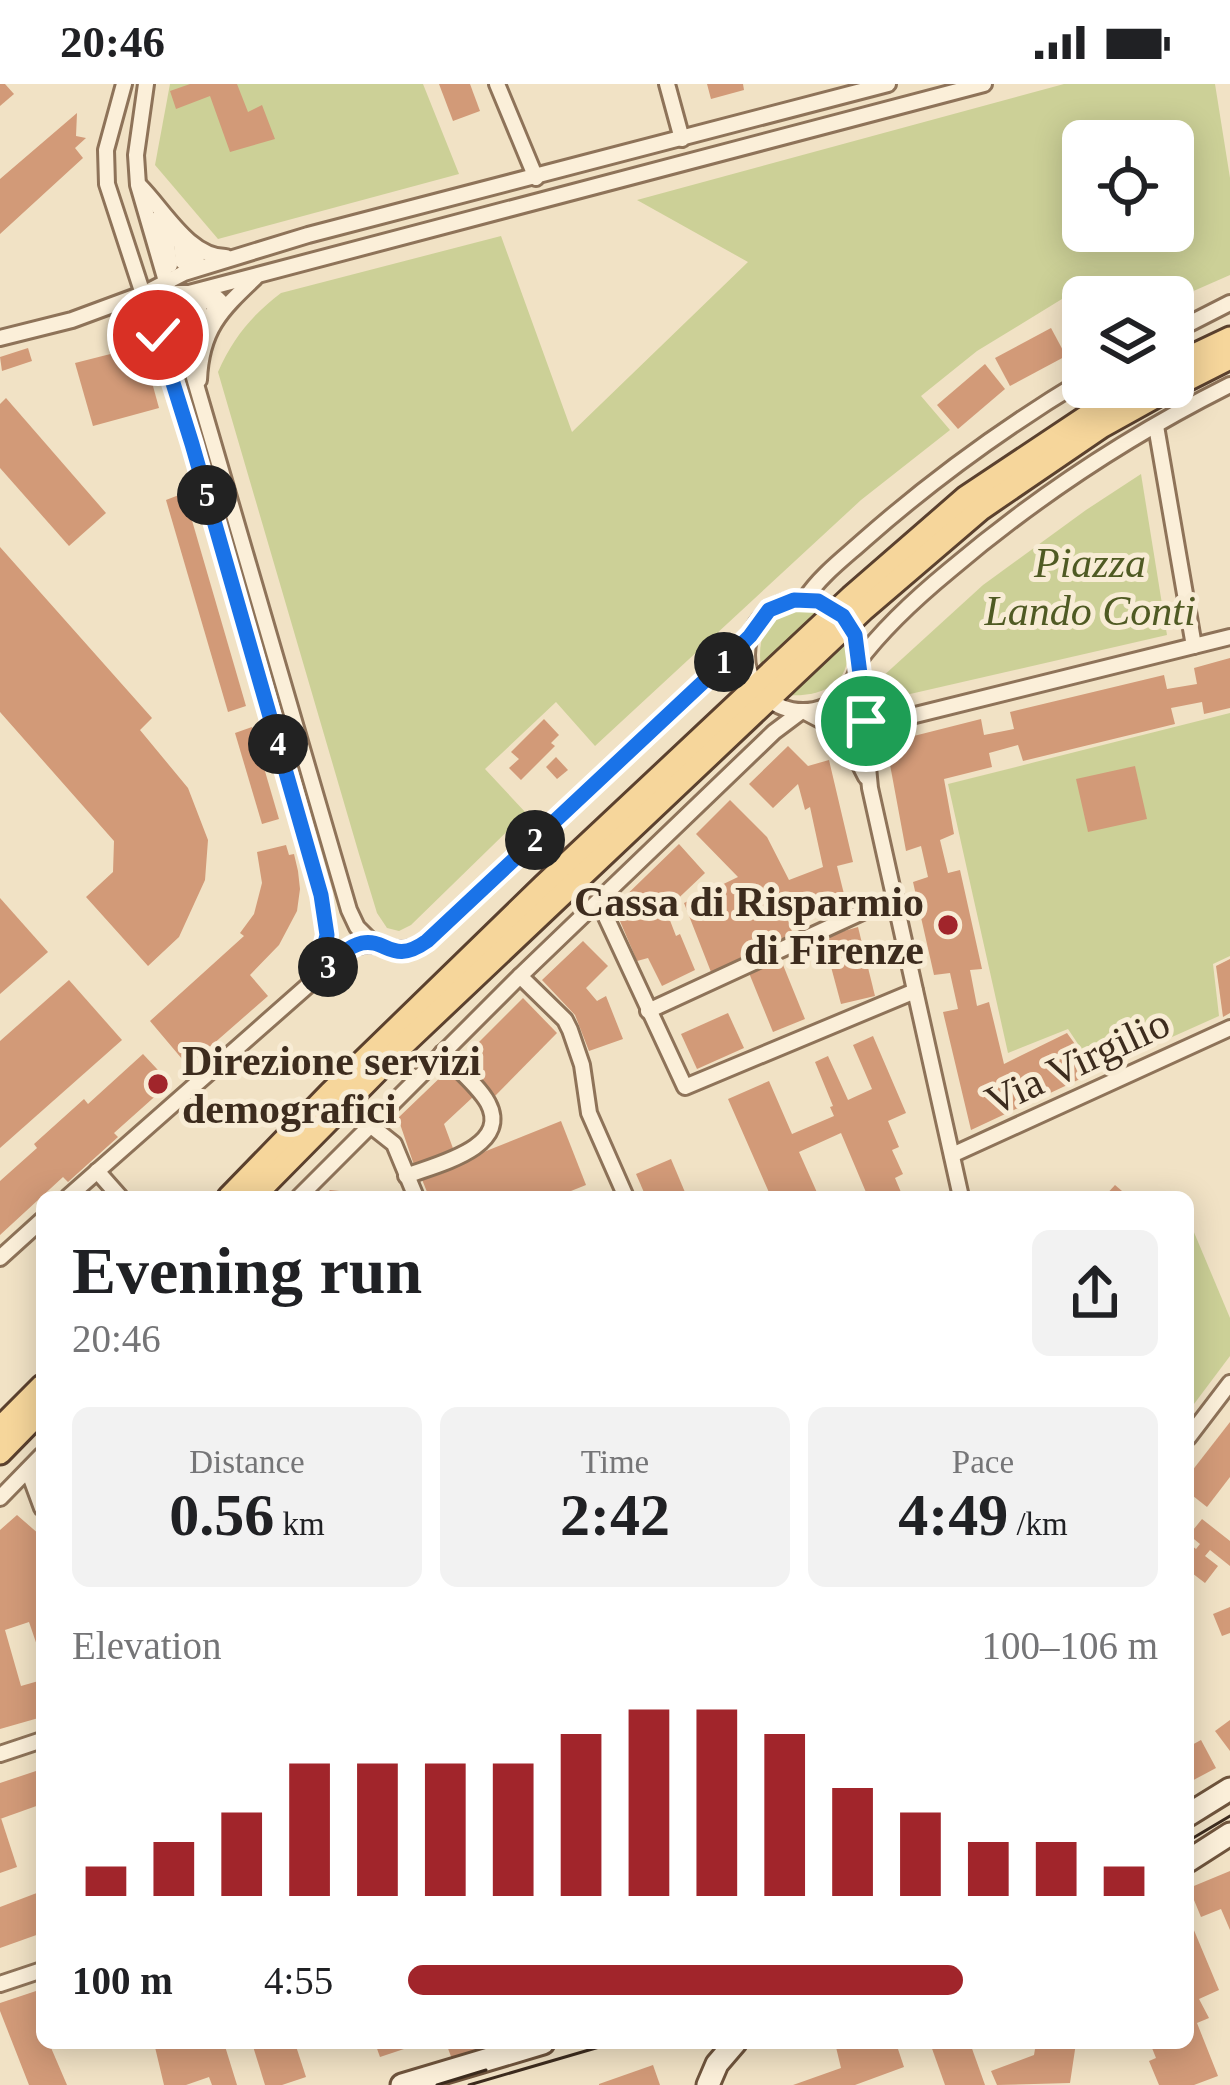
<!DOCTYPE html>
<html lang="en">
<head>
<meta charset="utf-8">
<style>
  body { margin:0; font-family:Georgia,serif; background:#f2f2f2; color:#202124; height:100vh; display:flex; flex-direction:column; font-size:45px; white-space:nowrap }
  * { box-sizing:border-box; margin:0 }
  p { font-size:39px; color:#757577 }
  .icon { flex:none; width:66px; height:66px; fill:none; stroke:currentColor; stroke-width:2; stroke-linecap:round; stroke-linejoin:round }
  .map { position:relative; flex:1; overflow:hidden }
  .details { position:absolute; left:36px; top:1107px; width:1158px; height:858px; display:flex; flex-direction:column; background:#fff; border-radius:18px; box-shadow:0 6px 30px #0003 }
  .details>* { flex:none }
  .controls { position:absolute; left:1062px; top:36px; display:grid; gap:24px }
  .controls a { display:grid; place-items:center; width:132px; height:132px; border-radius:18px; background:#fff; box-shadow:0 6px 30px #0003; font-size:60px }
  .pin { position:absolute; display:grid; place-items:center; width:102px; height:102px; color:#fff; margin:-51px; border:6px solid #fff; border-radius:50%; box-shadow:0 3px 12px #0007 }
  .km { position:absolute; width:60px; height:60px; margin:-30px; border-radius:50%; background:#222; color:#fff; font-size:33px; line-height:60px; text-align:center }
  .round { display:grid; place-items:center; flex:none; width:126px; height:126px; border-radius:18px; background:#f2f2f2 }
  .head { display:flex; align-items:center; justify-content:space-between; height:204px; padding:0 36px }
  h1 { font-size:66px; font-weight:600; line-height:90px }
  .stats { display:grid; grid-template-columns:repeat(3,1fr); gap:18px; height:204px; padding:12px 36px }
  .stats div { display:grid; align-content:center; border-radius:18px; background:#f2f2f2; text-align:center }
  .stats b { font-size:60px; font-weight:600 }
  .stats small { font-size:33px; font-weight:400 }
  .stats p { font-size:33px }
  .chart { height:336px; padding:24px 36px }
  .chart p { display:flex; justify-content:space-between }
  .chart svg { width:100%; height:216px; margin-top:12px; stroke:#a1252b; stroke-width:6 }
  ul { padding:0 36px; list-style:none; font-size:39px }
  li { display:grid; grid-template-columns:192px 144px 1fr; align-items:center; height:90px }
  li i { height:30px; border-radius:15px; background:#a1252b }
  .status { display:flex; justify-content:space-between; align-items:center; height:84px; padding:0 60px; background:#fff; direction:ltr }
  .status svg { height:33px; fill:currentColor }
  .map>svg:first-child { display:block }
  .green { fill:#ccd097; fill-rule:evenodd }
  .building { fill:#d29a78 }
  .lines { fill:none; stroke-linecap:round; stroke-linejoin:round }
  .street-casing { stroke:#8e7359; stroke-width:20 }
  .secondary-casing { stroke:#6f543c; stroke-width:27 }
  .primary-casing { stroke:#5b412e; stroke-width:27 }
  .street { stroke:#fbefd9; stroke-width:14 }
  .secondary { stroke:#fbefd9; stroke-width:21 }
  .primary { stroke:#f6d69b; stroke-width:21 }
  .tram { stroke:#3d2c1e; stroke-width:3 }
  .route-casing { stroke:#fff; stroke-width:24 }
  .route { stroke:#1a73e8; stroke-width:15 }
  .poi-dot { fill:#a1252b; stroke:#f8ecd5; stroke-width:4.5 }
  .labels { text-anchor:middle; stroke-width:10; stroke-linejoin:round; paint-order:stroke }
  .park-label { font-size:42px; font-style:italic; fill:#4f5a23; stroke:#f8ecd5 }
  .poi-label { font-size:42px; font-weight:bold; fill:#3d2c1e; stroke:#f8ecd5; text-anchor:end }
  .street-label { font-size:42px; fill:#3d2c1e; stroke:#f8ecd5 }
</style>
</head>
<body>
<div class="status"><b>20:46</b><svg viewBox="0 0 49 12"><path d="M0 12V9h3v3zM5 12V6h3v6zM10 12V3h3v9zM15 12V0h3v12zM26 1h20v11H26zM47 4h2v5h-2z"/></svg></div>
<div class="map">
<svg width="1230" height="2001" viewBox="0 0 1230 2001">
  <rect width="100%" height="100%" fill="#f1e2c5"/>
  <g class="green">
    <path d="M170 0H423L459 90 218 155 155 81Z"/>
    <path d="M1064 0H1215L1230 94V191L1173 216V213H1083V220L1062 215 977 267 921 312 950 346 861 416 595 662 556 618 485 685 526 729 411 841 399 847 387 844 377 829 359 770 218 288C233 254 252 231 281 209L501 152 572 348 748 178 637 116ZM1083 57H1173V147H1083Z"/>
    <path d="M1141 390 1167 551 897 613 881 594 983 501 1086 426Z"/>
    <path d="M796 524 823 527 761 585C757 551 765 538 796 524Z"/>
    <path d="M846 555C856 599 822 614 785 611Z"/>
    <path d="M1230 629V872L1213 880 1219 932 1096 987 1068 945 1008 969 948 700Z"/>
    <path d="M1188 1134 1230 1234V1272L1188 1328Z"/>
  </g>
  <g class="building">
    <path d="M0 0H5L14 10 0 22Z"/>
    <path d="M190 0H237L248 28 262 21 275 55 230 68 210 12 176 25 170 7Z"/>
    <path d="M439 0H470L480 27 453 37Z"/>
    <path d="M707 0H743L744 6 711 15Z"/>
    <path d="M77 29 76 52 86 54 75 64 83 74 0 150V95Z"/>
    <path d="M1051 244 1066 272 1010 302 995 274Z"/>
    <path d="M142 262 159 324 93 342 75 279Z"/>
    <path d="M28 264 32 277 2 287 0 273Z"/>
    <path d="M985 280 1005 305 958 345 937 321Z"/>
    <path d="M6 314 106 429 69 462 0 384V320Z"/>
    <path d="M184 409 246 622 228 628 166 416Z"/>
    <path d="M0 463 152 634 140 646 188 704 208 756 205 796 179 853 148 882 86 813 113 788 114 757 0 628Z"/>
    <path d="M1230 574V624L1204 630 1202 618 1171 624 1175 640 1023 677 1018 661 989 669 992 683 944 695 954 750 940 756 948 789 960 786 982 885 970 886 977 922 989 918 1004 980 1067 949 1095 988 971 1046 943 928 958 925 950 889 934 891 913 798 928 793 921 762 906 767 886 659 981 635 984 651 1014 645 1010 628 1164 591 1167 605 1197 600 1194 584Z"/>
    <path d="M544 635 559 651 551 659 555 662 521 696 509 684 519 675 511 668Z"/>
    <path d="M252 643 279 735 262 740 235 649Z"/>
    <path d="M788 662 808 682 829 676 853 778 837 782 844 810 786 831 794 853 711 888 684 819 738 793 696 750 730 716 767 753 789 796 823 783 810 723 805 726 798 700 773 724 749 700Z"/>
    <path d="M556 673 568 686 557 695 546 683Z"/>
    <path d="M1135 682 1147 735 1088 748 1076 695Z"/>
    <path d="M679 760 705 789 666 826 676 852 680 850 695 886 662 902 648 874 637 877 614 823Z"/>
    <path d="M286 761 289 771 294 770 298 787 300 805 297 827 279 861 250 891 268 912 188 982 150 937 244 852 240 849 254 830 262 799 257 768Z"/>
    <path d="M0 814 48 868 0 910Z"/>
    <path d="M858 843 875 912 841 920 823 853Z"/>
    <path d="M583 857 608 882 586 904 597 917 606 912 623 955 589 967 575 931 542 896Z"/>
    <path d="M1230 875V929L1223 933 1216 882Z"/>
    <path d="M781 876 805 935 773 948 749 889Z"/>
    <path d="M69 896 122 956 0 1064V957Z"/>
    <path d="M523 914 557 949 495 1012 460 977Z"/>
    <path d="M728 929 744 964 697 985 681 950Z"/>
    <path d="M873 952 906 1029 888 1037 899 1063 892 1066 903 1090 895 1094 903 1113H868L841 1049 799 1068 819 1113H771L728 1015 769 997 792 1050 834 1032 830 1023 833 1022 815 978 828 972 848 1016 872 1005 853 961Z"/>
    <path d="M143 970 170 999 114 1049 118 1053 68 1098 63 1093 0 1151V1097L37 1064 34 1060 84 1015 88 1020Z"/>
    <path d="M448 986 473 1013 444 1040 454 1067 414 1081 398 1034Z"/>
    <path d="M561 1037 586 1101 556 1113H429L421 1093Z"/>
    <path d="M671 1075 687 1113H646L636 1090Z"/>
    <path d="M1115 1101 1129 1113H1104Z"/>
    <path d="M330 1106 368 1110V1113H323Z"/>
    <path d="M1230 1338V1393L1207 1423 1188 1408V1392Z"/>
    <path d="M17 1431 40 1451 42 1457V1576L29 1538 5 1546 21 1602 42 1596V1633L0 1645V1446Z"/>
    <path d="M1202 1435 1230 1457V1482L1210 1466 1205 1472 1218 1482 1205 1499 1188 1486V1459L1196 1465 1200 1460 1189 1451Z"/>
    <path d="M1230 1523V1549L1222 1552 1213 1530Z"/>
    <path d="M1230 1636V1667L1215 1647Z"/>
    <path d="M1201 1656 1216 1684 1188 1699V1663Z"/>
    <path d="M42 1685V1720L0 1735V1699Z"/>
    <path d="M1 1734 17 1783 0 1789V1735Z"/>
    <path d="M1230 1787V1846L1221 1825 1201 1833 1189 1804Z"/>
    <path d="M42 1807V1849L0 1864V1823Z"/>
    <path d="M1188 1832 1219 1906 1199 1915 1209 1934 1197 1939 1218 1992 1194 2001H1159L1149 1977 1156 1974 1150 1959H1188V1875L1190 1874Z"/>
    <path d="M42 1905V1959H49L67 2001H29L0 1927V1919Z"/>
    <path d="M154 1959H224L237 2001H212L209 1993 186 2001H164Z"/>
    <path d="M252 1959H295L306 1993 282 2001H265Z"/>
    <path d="M375 1959H409L410 1963 380 1973Z"/>
    <path d="M446 1959H501L453 1978Z"/>
    <path d="M835 1959H896L904 1983 855 2001H793L841 1984Z"/>
    <path d="M930 1959H970L985 2001H945Z"/>
    <path d="M1036 1959H1076L1070 1999 997 2001 991 1987 1034 1971Z"/>
    <path d="M653 1981 660 2001H599V2000Z"/>
  </g>
  <g class="lines">
    <g class="street-casing">
      <g id="street">
        <path d="M124 0 106 66 107 100 192 360 321 811 327 852 316 895"/>
        <path d="M146 0 136 71 138 101 349 826 357 843 372 858"/>
        <path d="M497 0 536 94"/>
        <path d="M667 0 682 55"/>
        <path d="M140 102C164 126 189 173 226 173"/>
        <path d="M159 134 174 151 167 160 170 181 166 182 154 137Z"/>
        <path d="M181 161 197 174 195 176 183 178Z"/>
        <path d="M162 209H189L984 0"/>
        <path d="M217 214 221 218 207 236 202 234 197 220Z"/>
        <path d="M184 224 189 240 184 241 179 225Z"/>
        <circle cx="194" cy="252" r="6"/>
        <path d="M1173 248 1230 219"/>
        <path d="M0 254 72 236 145 209 184 189 308 151 888 0"/>
        <path d="M199 296C201 246 220 227 255 194"/>
        <path d="M1156 342 1194 562"/>
        <circle cx="803" cy="571" r="56"/>
        <path d="M805 515C820 492 844 474 864 456 932 396 1005 343 1083 296"/>
        <path d="M858 578 870 704 961 1113"/>
        <path d="M858 578C884 543 916 514 950 486 1035 414 1130 351 1230 301"/>
        <path d="M807 629 843 648 866 693"/>
        <path d="M866 637 895 636 1230 553"/>
        <path d="M599 818 685 1003 915 907"/>
        <path d="M520 892 565 936 570 946 582 981 589 1029 626 1113"/>
        <path d="M648 927 895 813"/>
        <path d="M370 1041 394 1060 416 1113"/>
        <path d="M952 1071 1230 944"/>
        <path d="M97 1087 120 1113"/>
        <path d="M406 1092C434 1081 512 1064 488 1019 478 1001 457 985 442 969"/>
        <path d="M68 1113 347 867C382 847 393 883 432 853L750 552"/>
        <path d="M299 1113 520 892 774 648 802 627"/>
        <path d="M0 1174 42 1136"/>
        <path d="M1188 1354 1230 1299"/>
        <path d="M28 1386 42 1424"/>
        <path d="M0 1414 42 1371"/>
        <path d="M0 1670 42 1656"/>
        <path d="M0 1900 42 1886"/>
      </g>
    </g>
    <g class="secondary-casing">
      <g id="secondary">
        <path d="M1188 1731 1230 1705"/>
        <path d="M1188 1777 1230 1750"/>
        <path d="M402 2001 543 1959"/>
        <path d="M708 2001 717 1980 735 1959"/>
      </g>
    </g>
    <g class="primary-casing">
      <g id="primary">
        <path d="M1173 281 1230 254"/>
        <path d="M1173 303 1230 274"/>
        <path d="M229 1113 330 1009 543 802 851 513 966 413 1131 303"/>
        <path d="M253 1113 404 960 863 526 981 425 1101 343 1173 303"/>
        <path d="M0 1344 42 1302"/>
        <path d="M0 1369 42 1326"/>
      </g>
    </g>
    <use href="#street" class="street"/>
    <use href="#secondary" class="secondary"/>
    <use href="#primary" class="primary"/>
    <g class="tram">
      <path d="M1188 1757 1230 1732"/>
      <path d="M437 2001 486 1986"/>
      <path d="M469 2001 613 1959"/>
    </g>
  </g>
  <g class="lines">
    <g class="route-casing">
      <path id="route" d="M158 251 192 360 321 811 327 851 316 895C329 883 344 863 362 859 387 854 392 882 427 857L716 586 750 552 769 526 794 516 818 517 843 532 855 551 866 637"/>
    </g>
    <use href="#route" class="route"/>
  </g>
  <g class="poi-dot">
    <circle cx="948" cy="841" r="12"/>
    <circle cx="158" cy="1000" r="12"/>
  </g>
  <g class="labels">
    <g class="park-label">
      <text x="1090" y="493">Piazza<tspan x="1090" dy="48">Lando Conti</tspan></text>
    </g>
    <g class="poi-label">
      <text x="924" y="832">Cassa di Risparmio<tspan x="924" dy="48">di Firenze</tspan></text>
      <text x="182" y="991" text-anchor="start">Direzione servizi<tspan x="182" dy="48">demografici</tspan></text>
    </g>
    <g class="street-label">
      <text transform="translate(1077 977) rotate(-25)" y="15">Via Virgilio</text>
    </g>
  </g>
</svg>
<div class="controls">
<a><svg class="icon" aria-label="locate" viewBox="0 0 24 24"><circle cx="12" cy="12" r="6"/><path d="M12 2v4M12 18v4M2 12h4M18 12h4"/></svg></a>
<a><svg class="icon" aria-label="layers" viewBox="0 0 24 24"><path d="M12 4l9 5-9 5-9-5zM3 14l9 5 9-5"/></svg></a>
</div>
<div class="pin" style="left:866px;top:637px;background:#1e9e55"><svg class="icon" aria-label="arrive" viewBox="0 0 24 24"><path d="M6 21V4h12l-3 4 3 4H6"/></svg></div>
<div class="pin" style="left:158px;top:251px;background:#d93025"><svg class="icon" aria-label="check" viewBox="0 0 24 24"><path d="M5 12l5 5 9-10"/></svg></div>
<b class="km" style="left:724px;top:578px">1</b>
<b class="km" style="left:535px;top:756px">2</b>
<b class="km" style="left:328px;top:883px">3</b>
<b class="km" style="left:278px;top:660px">4</b>
<b class="km" style="left:207px;top:411px">5</b>
<section class="details">
<div class="head"><div><h1>Evening run</h1><p>20:46</p></div><a class="round"><svg class="icon" aria-label="share" viewBox="0 0 24 24"><path d="M12 15V3M7 8l5-5 5 5M5 13v7h14v-7"/></svg></a></div>
<div class="stats">
<div><p>Distance</p><b>0.56<small> km</small></b></div>
<div><p>Time</p><b>2:42</b></div>
<div><p>Pace</p><b>4:49<small> /km</small></b></div>
</div>
<div class="chart"><p><span>Elevation</span>100–106 m</p>
<svg viewBox="0 0 160 44" preserveAspectRatio="none"><path d="M5 44V38M15 44V33M25 44V27M35 44V17M45 44V17M55 44V17M65 44V17M75 44V11M85 44V6M95 44V6M105 44V11M115 44V22M125 44V27M135 44V33M145 44V33M155 44V38"/></svg>
</div>
<ul>
<li><b>100 m</b>4:55<i style="width:74%"></i></li>
</ul>
</section>
</div>
</body>
</html>
